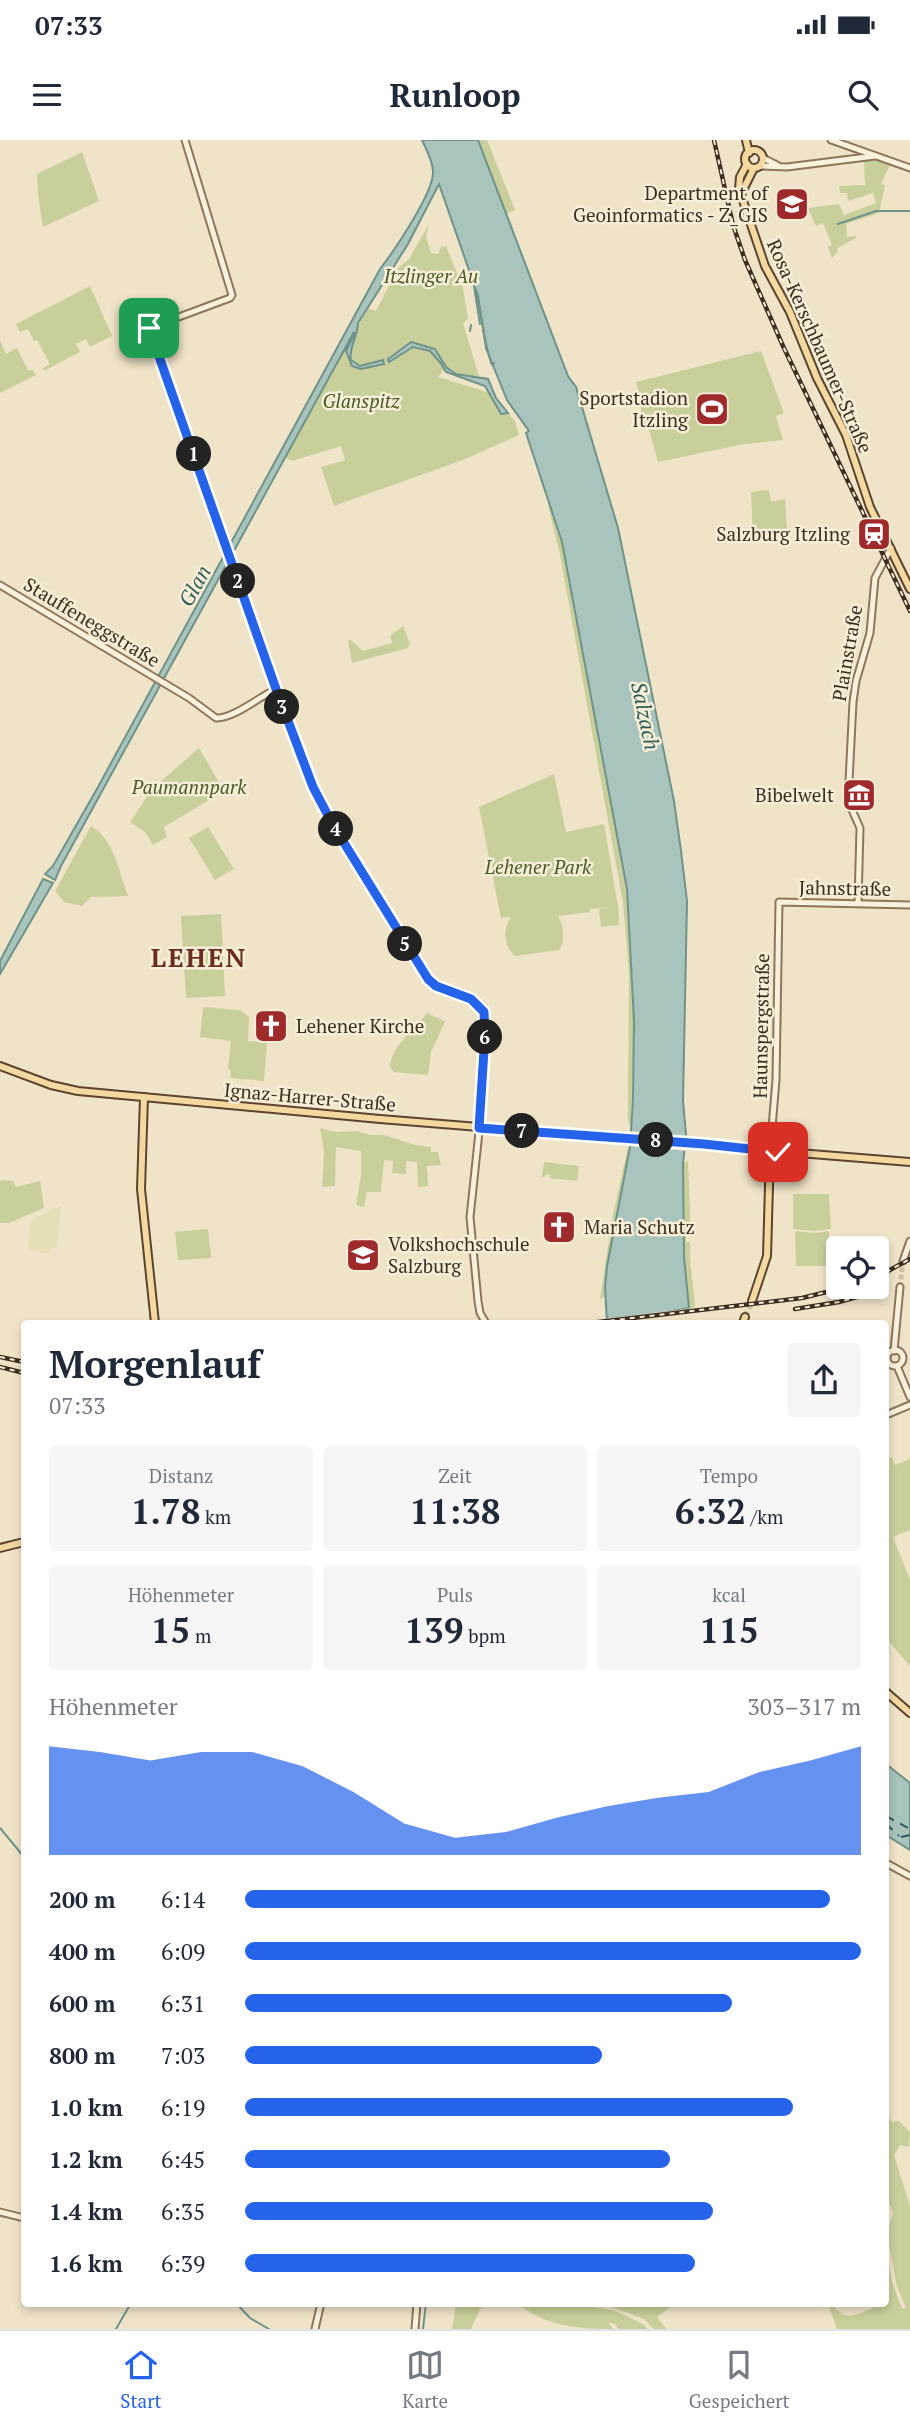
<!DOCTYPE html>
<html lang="de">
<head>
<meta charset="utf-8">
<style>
  body { margin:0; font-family:"PT Serif",serif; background:#f6f6f7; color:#1f2937; height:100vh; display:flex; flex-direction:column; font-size:26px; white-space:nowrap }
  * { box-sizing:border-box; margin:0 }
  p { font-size:23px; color:#747a83 }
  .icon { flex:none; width:38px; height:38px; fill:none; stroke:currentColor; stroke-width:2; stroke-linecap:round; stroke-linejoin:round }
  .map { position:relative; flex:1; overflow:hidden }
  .panel { position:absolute; left:21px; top:1180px; width:868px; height:987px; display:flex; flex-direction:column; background:#fff; border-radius:7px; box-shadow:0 4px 10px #0003 }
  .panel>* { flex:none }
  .controls { position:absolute; left:826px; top:1096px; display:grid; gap:14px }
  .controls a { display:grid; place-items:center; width:63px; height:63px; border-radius:7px; background:#fff; box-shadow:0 4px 10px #0003; font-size:35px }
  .pin { position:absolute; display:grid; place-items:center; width:60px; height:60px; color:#fff; margin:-30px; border-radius:14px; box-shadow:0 4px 10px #0006 }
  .km { position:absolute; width:35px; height:35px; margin:-18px; border-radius:50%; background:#222; color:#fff; font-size:19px; line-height:35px; text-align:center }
  .round { display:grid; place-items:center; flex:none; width:74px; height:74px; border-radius:7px; background:#f6f6f7 }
  .summary { display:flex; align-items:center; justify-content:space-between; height:119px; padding:0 28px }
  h1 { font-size:38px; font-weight:600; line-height:52px }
  .figures { display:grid; grid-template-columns:repeat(3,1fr); gap:10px; height:119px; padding:7px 28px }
  .figures div { display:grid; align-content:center; border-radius:7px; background:#f6f6f7; text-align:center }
  .figures b { font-size:35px; font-weight:600 }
  .figures small { font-size:19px; font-weight:400 }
  .figures p { font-size:19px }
  .chart { height:196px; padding:14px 28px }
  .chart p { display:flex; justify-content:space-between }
  .chart svg { width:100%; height:126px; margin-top:7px; fill:#2563eb; opacity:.7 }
  ul { padding:0 28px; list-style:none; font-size:23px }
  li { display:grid; grid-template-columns:112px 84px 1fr; align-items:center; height:52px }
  li i { height:18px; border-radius:9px; background:#2563eb }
  .status { display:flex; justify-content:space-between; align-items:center; height:49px; padding:0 35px; background:#fff; direction:ltr }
  .status svg { height:19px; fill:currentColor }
  header { display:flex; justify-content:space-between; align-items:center; height:91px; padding:0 28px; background:#fff; font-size:32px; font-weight:600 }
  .menu { display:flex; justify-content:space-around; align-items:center; height:98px; border-top:2px solid #e0e1e3; background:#fff; font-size:19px; color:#747a83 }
  .menu a { display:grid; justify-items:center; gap:4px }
  .menu .current { color:#2563eb }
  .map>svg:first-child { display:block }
  .farmland { fill:#e6deb5 }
  .green { fill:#c9cf9b }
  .water { fill:#a9c4bc; stroke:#6f938a; stroke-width:2 }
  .pier { fill:#f0e4c8 }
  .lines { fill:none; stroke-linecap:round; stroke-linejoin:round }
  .stream { stroke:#6f938a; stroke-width:2 }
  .ferry { stroke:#2f5d5a; stroke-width:2; stroke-dasharray:9 7; stroke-linecap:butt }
  .minor-tunnel { stroke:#ccc0a6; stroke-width:5; stroke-dasharray:5 2.5; stroke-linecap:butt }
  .major-tunnel { stroke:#ccc0a6; stroke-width:6; stroke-dasharray:6 3; stroke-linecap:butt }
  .minor-casing { stroke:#8d765c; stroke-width:9 }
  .major-casing { stroke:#5b4430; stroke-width:10 }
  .minor { stroke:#faf1dc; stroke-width:5 }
  .major { stroke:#f3d9a0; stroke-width:6 }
  .rail-casing { stroke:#3d2e20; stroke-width:4.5 }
  .rail { stroke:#f7eed8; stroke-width:2; stroke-dasharray:5; stroke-linecap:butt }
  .route-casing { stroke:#fff; stroke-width:14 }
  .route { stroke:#2563eb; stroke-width:9 }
  .labels { text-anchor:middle; stroke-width:5; stroke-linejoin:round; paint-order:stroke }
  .poi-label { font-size:19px; fill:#3d2e20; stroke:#f7eed8; text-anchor:end }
  .park-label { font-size:19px; font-style:italic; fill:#4d5a26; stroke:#f7eed8 }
  .street-label { font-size:19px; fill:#3d2e20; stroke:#f7eed8 }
  .water-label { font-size:21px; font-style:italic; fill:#2f5d5a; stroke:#f7eed8 }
  .district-label { font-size:26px; font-weight:bold; letter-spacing:2px; fill:#6b2e1e; stroke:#f7eed8 }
</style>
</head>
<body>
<div class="status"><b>07:33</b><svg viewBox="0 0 49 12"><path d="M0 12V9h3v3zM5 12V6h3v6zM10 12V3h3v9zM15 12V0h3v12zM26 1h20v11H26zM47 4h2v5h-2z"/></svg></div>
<header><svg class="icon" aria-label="menu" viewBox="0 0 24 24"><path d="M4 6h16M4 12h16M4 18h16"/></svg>Runloop<svg class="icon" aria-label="search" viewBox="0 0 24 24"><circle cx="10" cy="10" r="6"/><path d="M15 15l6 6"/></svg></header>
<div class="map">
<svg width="910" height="2189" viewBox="0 0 910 2189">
  <rect width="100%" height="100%" fill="#f0e4c8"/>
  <path class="farmland" d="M61 1066 57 1108H51L50 1114 28 1110 31 1080Z"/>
  <g class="green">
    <path d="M478 0H487L515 70 506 74Z"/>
    <path d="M82 12 99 61 43 87 38 55 37 34Z"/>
    <path d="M864 21H878L890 25 881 44 885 45 879 73 846 84 847 97 856 96V98L837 108 838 111 832 118 828 107 832 105 823 83 816 86 808 68 839 64 844 75 876 63 873 53 848 61 847 53H840L839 46 865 45Z"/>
    <path d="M429 84 426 96 431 113 438 114 441 107 446 106 463 148 468 179 463 183 479 236C468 239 455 235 446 227L438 237 490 253 501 274 508 273 515 281 519 295 463 320 334 366 321 327 345 320 341 306 292 321 285 317 368 168 376 171 398 128 409 119Z"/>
    <path d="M90 146 112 196 90 207 86 199 76 204 80 212 44 231 43 228 50 224 37 200 34 201 28 189 20 192 16 184Z"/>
    <path d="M0 200 6 214 17 208 28 230H33L36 235 0 253Z"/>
    <path d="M761 211 784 273 776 276 783 300 744 304 658 322 650 293 641 277V260L636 242Z"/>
    <path d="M769 350 771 362 785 359 787 392 753 400 751 352Z"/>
    <path d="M550 364 562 402 627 749 634 881 631 988 628 981V953L629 834 623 763 560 415 548 365Z"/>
    <path d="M403 486 410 504 408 508 352 523 348 501 351 500 363 511 392 503 390 496Z"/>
    <path d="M199 608 224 651 164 687 167 697 153 705 145 692 130 682 152 649Z"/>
    <path d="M554 634 566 692 604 684 618 766 619 785 601 787 599 769 611 767 526 775 590 769V772L558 776C563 784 566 802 559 810L516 816C503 808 503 787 511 777L501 778 479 667Z"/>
    <path d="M91 686C114 699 119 732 128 756L91 757 82 766 64 762 55 751Z"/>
    <path d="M208 687 234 729 215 740 189 698Z"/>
    <path d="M221 774 225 856 186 858 181 776Z"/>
    <path d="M203 867 240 870 249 877 248 901 267 903 264 941 230 938 231 930 228 929 231 901 200 897Z"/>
    <path d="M427 873 445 881 431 912 428 935 394 932 390 927C391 906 415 890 427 873Z"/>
    <path d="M320 988 337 992 357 991 370 995H384L415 1005 431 1007V1012H438L441 1025 427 1026 428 1046 418 1047 417 1022 406 1021V1034L392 1033 393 1021 384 1020 381 1052H367L364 1067 356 1065 361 1035V1011L336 1007 335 1046 322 1047 324 1012Z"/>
    <path d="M628 1007H630L607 1126 605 1157 600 1159 613 1075Z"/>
    <path d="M688 1021 691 1092 686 1093V1102H690C689 1122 693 1143 695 1163L694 1168H689L684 1117 683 1024Z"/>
    <path d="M544 1022 579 1026 577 1041 549 1038 550 1035 546 1034 545 1037H542Z"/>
    <path d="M4 1040 13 1041 16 1047 40 1041 44 1068 9 1083H0V1041Z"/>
    <path d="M793 1054H829L831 1089 815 1091 793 1089Z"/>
    <path d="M208 1089 211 1118 178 1120 175 1092Z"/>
    <path d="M795 1091 815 1093 829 1091 830 1126H796Z"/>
    <path d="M892 1317 895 1325 910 1319V1390L893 1397 910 1440V1526L886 1498V1319Z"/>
    <path d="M886 1973 892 1982 899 1981 910 1992 909 2007 900 2005 894 2015 910 2066V2189H837L828 2164 831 2163C845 2182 853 2176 873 2168V2163H886V2123L889 2124 892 2141 902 2169 906 2168 897 2147 887 2094 893 2073 886 2055Z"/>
    <path d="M456 2163H493L480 2169 471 2189H452Z"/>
    <path d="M517 2163C547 2163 577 2163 606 2169 619 2171 632 2179 643 2184L647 2189H618L615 2184 608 2182 613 2189C578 2189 544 2186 517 2163Z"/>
    <path d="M601 2163H670L673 2165 657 2177 666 2189H654L644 2179Z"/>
  </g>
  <g class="water">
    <path d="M422 0H478L568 236 576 247 618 388 674 661 681 711 687 761 683 961 686 994 683 1024 684 1117 689 1168 607 1183 605 1147 607 1126 630 1007 633 958 634 881 627 749 562 402 526 293 529 291 507 260 486 208 478 156 439 44 408 104 358 183C358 196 348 209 351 220L360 226 383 220 384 224 361 229 352 226 346 211 354 195V192L61 726 55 740 45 734 53 726 98 647 380 129C394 111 434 52 433 32 433 21 426 9 422 0Z"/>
    <path d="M411 202 435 209 446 227 456 234 488 239 496 258 508 273 501 274 485 246 446 232 440 222 430 211 413 207 389 222 388 219Z"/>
    <path d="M43 739 53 743 0 834V821Z"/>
    <path d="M886 1624 910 1643V1710L886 1695Z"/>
  </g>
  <g class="pier">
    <path d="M627 991 689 996 688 1011 627 1006Z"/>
    <path d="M693 1168 694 1183H603V1179Z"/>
  </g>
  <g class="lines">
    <g class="stream">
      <path d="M838 84 876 71H910"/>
      <path d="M480 184 474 146C483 172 482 199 492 225L494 223"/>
      <path d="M470 191 471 185"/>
      <path d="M0 1688 24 1717"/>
      <path d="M236 2163 250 2178 269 2189"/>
      <path d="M116 2189 131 2163"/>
      <path d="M423 2189 426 2163"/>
    </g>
    <g class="ferry">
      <path d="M886 1676 910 1689"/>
      <path d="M886 1684 899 1696"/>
      <path d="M901 1697 910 1695"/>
    </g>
    <path class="minor-tunnel" d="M900 1147 903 1121"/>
    <path class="major-tunnel" d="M745 1177 752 1161"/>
    <g class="minor-casing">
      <g id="minor">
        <path d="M185 0 232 155 230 158 149 188 276 549 313 647 331 681 428 839 436 846 471 859 480 866 485 879 479 992 470 1077 478 1161 480 1173 486 1183"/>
        <path d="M831 0 910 28"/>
        <path d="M763 18 777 25"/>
        <path d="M760 26 787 27 875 16"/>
        <path d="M0 445 189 558 216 578C233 579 259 557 276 549"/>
        <path d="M858 763 860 688 848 661 853 562 856 541 870 493 875 438 891 408"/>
        <path d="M770 1011 776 940 779 762 910 765"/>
        <path d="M903 1121 910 1101"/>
        <circle cx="895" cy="1218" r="8"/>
        <path d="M894 1211 900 1147"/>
        <path d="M897 1226 910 1257"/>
        <path d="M886 1275 910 1265"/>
        <path d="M886 1723 910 1736"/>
        <path d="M0 2072 24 2078"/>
        <path d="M315 2189 321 2163"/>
        <path d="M415 2189 417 2163"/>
      </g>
    </g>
    <g class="major-casing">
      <g id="major">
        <path d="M746 0 749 13"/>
        <circle cx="754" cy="19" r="9"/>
        <path d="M747 24 740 37 739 49 765 126 790 172 817 238 846 295 870 367 910 449"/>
        <path d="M741 54 754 28"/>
        <path d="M0 926 51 945 78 951 380 979 910 1022"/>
        <path d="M144 957 141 1049 155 1183"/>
        <path d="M752 1161 767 1116 770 1011"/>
        <path d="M743 1183 745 1177"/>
        <path d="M0 1408 24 1402"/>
        <path d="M886 1552 910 1573"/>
      </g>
    </g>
    <use href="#minor" class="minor"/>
    <use href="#major" class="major"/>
    <g class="rail-casing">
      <g id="rail">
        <path d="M714 0 733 85 745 120 783 206 910 471"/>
        <path d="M877 1137 910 1119"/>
        <path d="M795 1169 839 1162 878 1151"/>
        <path d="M590 1183 802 1158 851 1146"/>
        <path d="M0 1217 24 1222"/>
        <path d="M0 1227 24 1233"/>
      </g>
    </g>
    <use href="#rail" class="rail"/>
  </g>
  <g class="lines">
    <g class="route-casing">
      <path id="route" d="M149 188 276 549 313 647 333 685 428 839 436 846 471 859 484 872 485 895 479 988 704 1004 778 1012"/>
    </g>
    <use href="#route" class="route"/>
  </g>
  <defs>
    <g id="university-square" transform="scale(1.75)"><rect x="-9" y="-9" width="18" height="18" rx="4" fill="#9e2a2b" stroke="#f7eed8"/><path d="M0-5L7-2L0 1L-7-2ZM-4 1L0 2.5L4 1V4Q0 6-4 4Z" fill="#fff"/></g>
    <g id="stadium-square" transform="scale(1.75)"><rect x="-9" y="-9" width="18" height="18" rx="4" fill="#9e2a2b" stroke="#f7eed8"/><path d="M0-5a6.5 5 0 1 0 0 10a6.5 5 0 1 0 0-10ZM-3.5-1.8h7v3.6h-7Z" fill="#fff"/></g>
    <g id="station-square" transform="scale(1.75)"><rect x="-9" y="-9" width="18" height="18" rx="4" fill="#9e2a2b" stroke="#f7eed8"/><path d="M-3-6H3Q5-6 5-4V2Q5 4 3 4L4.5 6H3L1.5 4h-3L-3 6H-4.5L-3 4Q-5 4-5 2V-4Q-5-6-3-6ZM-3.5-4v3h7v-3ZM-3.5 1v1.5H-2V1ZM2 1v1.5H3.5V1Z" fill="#fff"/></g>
    <g id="museum-square" transform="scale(1.75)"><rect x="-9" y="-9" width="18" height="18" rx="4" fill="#9e2a2b" stroke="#f7eed8"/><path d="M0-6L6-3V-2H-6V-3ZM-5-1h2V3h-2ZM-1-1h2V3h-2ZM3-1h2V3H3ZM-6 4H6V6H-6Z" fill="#fff"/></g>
    <g id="church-square" transform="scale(1.75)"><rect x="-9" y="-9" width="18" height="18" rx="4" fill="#9e2a2b" stroke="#f7eed8"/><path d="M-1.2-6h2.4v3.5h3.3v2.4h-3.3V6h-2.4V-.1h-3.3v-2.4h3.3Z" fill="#fff"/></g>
  </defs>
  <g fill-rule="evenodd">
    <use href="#university-square" x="792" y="64"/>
    <use href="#stadium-square" x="712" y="269"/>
    <use href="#station-square" x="874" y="394"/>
    <use href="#museum-square" x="859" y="655"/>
    <use href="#church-square" x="271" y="886"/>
    <use href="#church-square" x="559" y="1087"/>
    <use href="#university-square" x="363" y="1115"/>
  </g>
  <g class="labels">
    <g class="poi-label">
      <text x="768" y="60">Department of<tspan x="768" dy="22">Geoinformatics - Z_GIS</tspan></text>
      <text x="688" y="265">Sportstadion<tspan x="688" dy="22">Itzling</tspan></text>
      <text x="850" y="401">Salzburg Itzling</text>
      <text x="834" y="662">Bibelwelt</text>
      <text x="296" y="893" text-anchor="start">Lehener Kirche</text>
      <text x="584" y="1094" text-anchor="start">Maria Schutz</text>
      <text x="388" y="1111" text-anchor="start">Volkshochschule<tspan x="388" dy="22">Salzburg</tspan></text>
    </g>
    <g class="park-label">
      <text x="431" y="143">Itzlinger Au</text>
      <text x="361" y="268">Glanspitz</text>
      <text x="189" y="654">Paumannpark</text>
      <text x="538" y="734">Lehener Park</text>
    </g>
    <g class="street-label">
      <text transform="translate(820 206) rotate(66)" y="7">Rosa-Kerschbaumer-Straße</text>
      <text transform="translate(92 482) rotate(31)" y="7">Stauffeneggstraße</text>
      <text transform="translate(847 513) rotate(-80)" y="7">Plainstraße</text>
      <text transform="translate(845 748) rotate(1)" y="7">Jahnstraße</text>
      <text transform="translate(761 886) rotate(-89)" y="7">Haunspergstraße</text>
      <text transform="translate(310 957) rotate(5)" y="7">Ignaz-Harrer-Straße</text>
    </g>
    <g class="water-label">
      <text transform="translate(195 446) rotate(-61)" y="7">Glan</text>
      <text transform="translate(645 576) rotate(78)" y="7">Salzach</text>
    </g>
    <g class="district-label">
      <text x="199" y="827">LEHEN</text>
    </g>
  </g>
</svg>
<div class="controls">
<a><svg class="icon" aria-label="locate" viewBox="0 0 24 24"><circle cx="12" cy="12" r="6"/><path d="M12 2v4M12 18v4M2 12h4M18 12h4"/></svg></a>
</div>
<div class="pin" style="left:149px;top:188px;background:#1e9e55"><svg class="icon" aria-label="arrive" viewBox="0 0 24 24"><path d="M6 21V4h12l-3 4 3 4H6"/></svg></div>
<div class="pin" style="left:778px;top:1012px;background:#d93025"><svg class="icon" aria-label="check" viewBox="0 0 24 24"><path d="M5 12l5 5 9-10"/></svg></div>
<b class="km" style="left:194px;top:314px">1</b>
<b class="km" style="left:238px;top:441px">2</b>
<b class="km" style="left:282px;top:567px">3</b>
<b class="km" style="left:336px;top:689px">4</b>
<b class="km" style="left:405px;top:804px">5</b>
<b class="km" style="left:485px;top:897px">6</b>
<b class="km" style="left:522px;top:991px">7</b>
<b class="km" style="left:656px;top:1000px">8</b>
<section class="panel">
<div class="summary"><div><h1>Morgenlauf</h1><p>07:33</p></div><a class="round"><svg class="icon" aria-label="share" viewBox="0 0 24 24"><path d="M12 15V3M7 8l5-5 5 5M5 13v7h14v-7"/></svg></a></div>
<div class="figures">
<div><p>Distanz</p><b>1.78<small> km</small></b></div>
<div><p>Zeit</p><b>11:38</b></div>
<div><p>Tempo</p><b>6:32<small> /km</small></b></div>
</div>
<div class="figures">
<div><p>Höhenmeter</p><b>15<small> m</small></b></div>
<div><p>Puls</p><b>139<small> bpm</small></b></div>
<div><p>kcal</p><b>115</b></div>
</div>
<div class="chart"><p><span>Höhenmeter</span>303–317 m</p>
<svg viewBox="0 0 160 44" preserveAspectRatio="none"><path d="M0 44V6L10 8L20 11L30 8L40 8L50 13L60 22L70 33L80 38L90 36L100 31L110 27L120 24L130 22L140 15L150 11L160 6V44z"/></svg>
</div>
<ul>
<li><b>200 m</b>6:14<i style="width:95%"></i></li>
<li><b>400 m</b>6:09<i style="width:100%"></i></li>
<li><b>600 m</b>6:31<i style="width:79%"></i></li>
<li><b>800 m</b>7:03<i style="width:58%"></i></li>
<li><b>1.0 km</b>6:19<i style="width:89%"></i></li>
<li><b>1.2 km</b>6:45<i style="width:69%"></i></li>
<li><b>1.4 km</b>6:35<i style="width:76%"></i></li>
<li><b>1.6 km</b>6:39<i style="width:73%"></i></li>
</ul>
</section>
</div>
<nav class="menu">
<a class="current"><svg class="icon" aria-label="home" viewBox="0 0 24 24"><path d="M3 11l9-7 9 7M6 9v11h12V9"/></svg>Start</a>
<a><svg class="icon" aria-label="map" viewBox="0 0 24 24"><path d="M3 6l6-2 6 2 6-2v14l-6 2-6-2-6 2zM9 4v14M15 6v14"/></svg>Karte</a>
<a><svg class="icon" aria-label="saved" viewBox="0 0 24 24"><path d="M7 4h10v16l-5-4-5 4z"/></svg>Gespeichert</a>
</nav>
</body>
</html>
